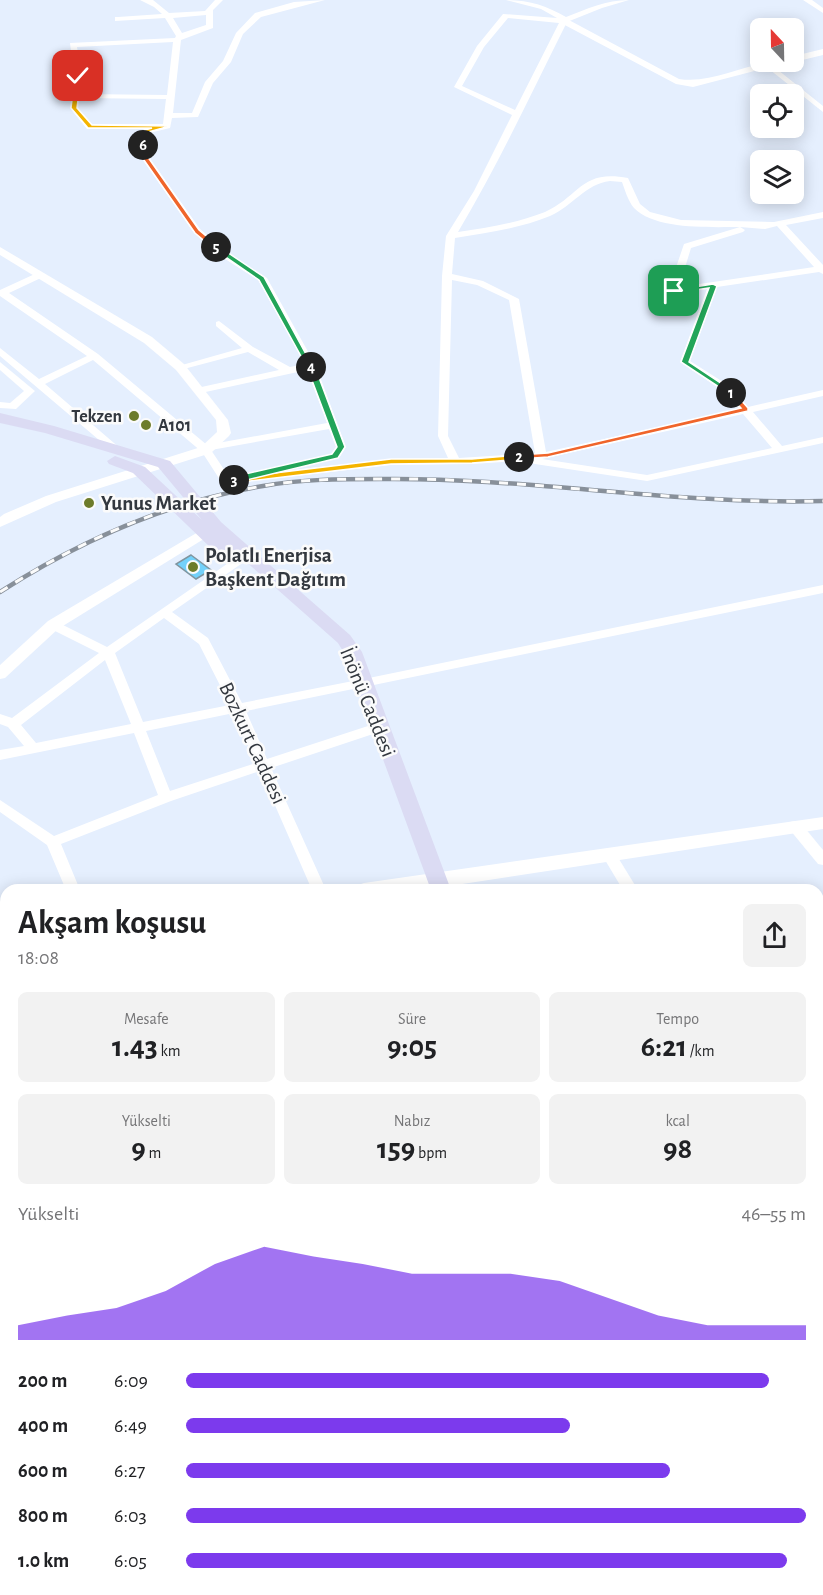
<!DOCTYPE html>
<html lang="tr">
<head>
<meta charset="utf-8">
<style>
  body { margin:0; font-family:"Alegreya Sans",sans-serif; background:#f2f2f2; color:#202124; height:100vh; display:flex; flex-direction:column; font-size:22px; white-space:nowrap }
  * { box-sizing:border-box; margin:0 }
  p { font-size:20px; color:#757577 }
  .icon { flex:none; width:33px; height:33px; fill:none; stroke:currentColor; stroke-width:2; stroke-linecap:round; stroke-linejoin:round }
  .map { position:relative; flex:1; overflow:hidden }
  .details { position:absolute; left:0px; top:884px; width:824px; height:712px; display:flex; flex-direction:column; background:#fff; border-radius:18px 18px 0 0; box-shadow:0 3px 15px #0003 }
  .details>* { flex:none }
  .needle { width:39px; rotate:338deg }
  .fabs { position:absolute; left:750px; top:18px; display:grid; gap:12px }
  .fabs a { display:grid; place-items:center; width:54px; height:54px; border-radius:9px; background:#fff; box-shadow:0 3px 15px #0003; font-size:30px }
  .pin { position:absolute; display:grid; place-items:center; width:51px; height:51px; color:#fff; margin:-26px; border-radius:12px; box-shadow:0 3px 9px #0006 }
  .km { position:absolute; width:30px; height:30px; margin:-15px; border-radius:50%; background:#222; color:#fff; font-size:16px; line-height:30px; text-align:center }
  .round { display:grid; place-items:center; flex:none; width:63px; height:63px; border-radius:9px; background:#f2f2f2 }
  .headline { display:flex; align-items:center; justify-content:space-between; height:102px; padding:0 18px }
  h1 { font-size:33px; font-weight:600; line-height:45px }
  .stats { display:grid; grid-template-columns:repeat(3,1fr); gap:9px; height:102px; padding:6px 18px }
  .stats div { display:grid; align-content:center; border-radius:9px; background:#f2f2f2; text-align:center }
  .stats b { font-size:30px; font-weight:600 }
  .stats small { font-size:16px; font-weight:400 }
  .stats p { font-size:16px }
  .chart { height:168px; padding:12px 18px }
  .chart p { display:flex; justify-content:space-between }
  .chart svg { width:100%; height:108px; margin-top:6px; fill:#7c3aed; opacity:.7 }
  ul { padding:0 18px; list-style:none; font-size:20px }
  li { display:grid; grid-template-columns:96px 72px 1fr; align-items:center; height:45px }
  li i { height:15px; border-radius:8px; background:#7c3aed }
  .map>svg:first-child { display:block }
  .building { fill:#73d1fa; stroke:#80959f; stroke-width:1.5 }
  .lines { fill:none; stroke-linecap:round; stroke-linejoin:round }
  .minor { fill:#fff; fill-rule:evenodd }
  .tertiary { fill:#fff; fill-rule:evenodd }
  .secondary { fill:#dbdbf3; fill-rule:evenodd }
  .rail-casing { stroke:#88909a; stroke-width:4.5 }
  .rail { stroke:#fbfbfb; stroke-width:3; stroke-dasharray:9; stroke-linecap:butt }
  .split-1 { fill:#22a559; stroke:#fff; stroke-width:1.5 }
  .split-2 { fill:#f0652b; stroke:#fff; stroke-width:1.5 }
  .split-3 { fill:#f5b400; stroke:#fff; stroke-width:1.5 }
  .split-4 { fill:#22a559; stroke:#fff; stroke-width:1.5 }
  .split-5 { fill:#22a559; stroke:#fff; stroke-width:1.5 }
  .split-6 { fill:#f0652b; stroke:#fff; stroke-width:1.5 }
  .split-7 { fill:#f5b400; stroke:#fff; stroke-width:1.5 }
  .poi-dot { fill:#6d7c2b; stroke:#fbfbfb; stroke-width:2 }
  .labels { text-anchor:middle; stroke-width:5; stroke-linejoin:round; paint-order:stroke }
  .far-poi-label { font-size:18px; font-weight:bold; fill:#33383f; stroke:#fbfbfb; text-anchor:end }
  .poi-label { font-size:21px; font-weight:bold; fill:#33383f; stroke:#fbfbfb; text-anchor:start }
  .street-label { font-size:21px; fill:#33383f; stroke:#fbfbfb }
</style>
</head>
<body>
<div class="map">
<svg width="823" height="1595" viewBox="0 0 823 1595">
  <rect width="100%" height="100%" fill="#e5effe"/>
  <path class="building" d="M191 555 211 570 196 579 176 564Z"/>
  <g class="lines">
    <g class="minor">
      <path d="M140 0H153L169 13 205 11 215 0H223L213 10V28L181 40 173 113H192L205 82 223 61 236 33 255 13 294 2 325 0 261 17 243 34 231 62 213 83 198 117 172 118 170 128 149 133 146 153 200 229 228 253 267 278 316 366 346 447 339 458 292 469 287 466 288 464 331 454 336 447 329 429 211 450 229 477 391 459 448 458 438 436 442 276 446 236 474 191 512 115 454 87 477 46 503 14 557 18 541 9 506 0C529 0 547 6 566 17 587 9 606 0 629 0L602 8 567 22C531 94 499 163 458 232 487 228 517 223 545 212 580 196 581 169 628 178L640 204 650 212 681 220 774 222 823 212V218L786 225 823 265V274L819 272 717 287 690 361 731 387 748 407 823 390V396L753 412 782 446 823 437V443L647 481 535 464 531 463V460L472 464 391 465 226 484 222 483 202 452 93 360 45 384 121 449 120 451H112L0 356V348L39 379 87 356 0 296V290L37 273H43V277L9 293 98 354 207 445 327 423 307 370 201 393 197 392V388L279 370 248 352 180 370 175 367 242 348 216 326V322L219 321 253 347 290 367 305 364 258 280 222 257 194 233 138 153 141 131 145 129H87L70 108 74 76 70 43 175 38 176 36 165 18 115 21V17H118L162 14 154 7ZM206 15V25L182 33 173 18ZM508 18 559 23 515 110 462 86 484 47ZM173 42 167 95 80 94 82 76 77 47ZM79 98 166 99 163 124H92L78 108ZM610 181 622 182C625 190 628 201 634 208 655 230 711 227 740 227L684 244 668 291 673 294 707 289 680 362 723 391 739 409 546 452 519 299 483 281 452 274 455 238C487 233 521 228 550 216 573 206 585 184 610 181ZM777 226 814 267 679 287 691 248 743 232 745 230 740 227 765 229ZM452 280 477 285 509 300 535 453 459 458 448 436ZM743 414 772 448 647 475 542 459Z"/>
      <path d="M803 0H812L823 8V13Z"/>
      <path d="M760 62H768L823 106V112Z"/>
      <path d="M0 362 35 391 16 409 0 408V402L10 403 24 391 0 370Z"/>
      <path d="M237 557 243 561 241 564 172 612 208 638 242 703 353 681 358 683 364 679 823 585V593L364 687 359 685 353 689 246 711 267 759 371 725 377 730 376 733 271 768 326 890H312L260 771 171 801 61 844 80 890H66L47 845 0 812V800L54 836 158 795 134 733 0 760V750L24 746 8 727 0 724V714L12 718 99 653 49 628 47 625 49 622H57L107 647ZM164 618 199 644 230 705 143 722 115 653ZM105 660 131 724 36 743 21 725ZM234 713 256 763 170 791 146 731Z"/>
      <path d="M795 821 800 822 823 850V865L818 864 790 830 788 826 790 822Z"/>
      <path d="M609 850 614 851 638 890H623L602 855 604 851Z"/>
      <path d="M818 997 823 998V1015L818 1013Z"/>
      <path d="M0 1014 6 1017V1045L0 1041Z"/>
      <path d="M823 1029V1042L818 1043V1030Z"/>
      <path d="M6 1046V1060L0 1062V1048Z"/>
      <path d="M818 1137 823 1139V1158L818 1156Z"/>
      <path d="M6 1172V1186L0 1188V1174Z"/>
      <path d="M823 1252V1269L818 1271V1254Z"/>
      <path d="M6 1394V1412L0 1414V1396Z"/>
      <path d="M0 1563 6 1566V1590H14L16 1595H0Z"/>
      <path d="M153 1590H173L175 1595H155Z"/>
      <path d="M181 1590H210L208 1595H179Z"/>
      <path d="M236 1590H256L257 1595H237Z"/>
      <path d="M503 1590H523L525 1595H505Z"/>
      <path d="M628 1590H648L650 1595H630Z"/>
    </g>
    <g class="tertiary">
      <path d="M561 19H567L679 79C716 85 752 58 789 62L693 87 676 84 561 23Z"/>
      <path d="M823 49V55L794 62H793L794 56Z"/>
      <path d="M0 247 152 337 184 364 228 420 231 433 229 436 211 453 56 502 0 527V517L4 514 46 496 201 447 217 432 216 420 176 370 144 343 0 255Z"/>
      <path d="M215 522 220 523 222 526 220 529 58 629 5 678 0 679V665L48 621Z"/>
      <path d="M823 817V829L436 888 356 890 358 885 364 883Z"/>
      <rect x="0" y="929" width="6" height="14"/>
      <path d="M823 1448V1472L818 1474V1450Z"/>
      <path d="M314 1590H338L340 1595H316Z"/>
      <path d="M575 1590H606L604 1595H573Z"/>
    </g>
    <g class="secondary">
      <path d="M0 413 54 426 170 461 221 522 350 635 362 652 451 890H431L344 653 338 643 227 545 225 550H213L133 473 109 464 107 461 115 456 145 467 202 520 158 467 45 433 0 423Z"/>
      <path d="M818 1542 823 1544V1595H802L800 1590H818Z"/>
    </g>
    <g class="rail-casing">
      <path id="rail" d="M0 592C81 540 167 502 263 486 301 479 341 479 380 479 528 477 675 505 823 501"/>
    </g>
    <use href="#rail" class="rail"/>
  </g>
  <path class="split-1" d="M713 284 717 286 689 362 734 392V395H731L681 362 709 288 674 293 670 291Z"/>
  <path class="split-2" d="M729 392H734L748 408V411L548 457 519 459 515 457 519 455 548 453 741 408 729 395Z"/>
  <path class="split-3" d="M519 455H522V459L472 463 391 464 234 483 230 480 234 478 391 459H472Z"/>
  <path class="split-4" d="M311 365 315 367 345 447 338 458 234 483H224V479L332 454 337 447 307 367Z"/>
  <path class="split-5" d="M214 246H218L264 277 314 369 307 367 259 280 214 249Z"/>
  <path class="split-6" d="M141 144 146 145 145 153 199 230 218 246V249H214L195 233 139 153Z"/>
  <path class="split-7" d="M78 74 81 76 77 108 92 125 170 126 148 132 146 145 143 147 140 145 142 131 152 128H88L71 108 75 76Z"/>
  <g class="poi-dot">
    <circle cx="134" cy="416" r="6"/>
    <circle cx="146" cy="425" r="6"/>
    <circle cx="89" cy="503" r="6"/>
    <circle cx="193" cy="567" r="6"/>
  </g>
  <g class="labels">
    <g class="far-poi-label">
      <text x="122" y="422">Tekzen</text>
      <text x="158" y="431" text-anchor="start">A101</text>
    </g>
    <g class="poi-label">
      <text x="101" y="510">Yunus Market</text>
      <text x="205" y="562">Polatlı Enerjisa<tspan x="205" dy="24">Başkent Dağıtım</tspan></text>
    </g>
    <g class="street-label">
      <text transform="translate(368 702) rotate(68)" y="7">İnönü Caddesi</text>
      <text transform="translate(253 743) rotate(65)" y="7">Bozkurt Caddesi</text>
    </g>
  </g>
</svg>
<div class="fabs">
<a><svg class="needle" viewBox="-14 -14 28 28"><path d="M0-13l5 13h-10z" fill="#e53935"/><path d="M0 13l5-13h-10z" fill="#757577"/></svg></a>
<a><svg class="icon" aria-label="locate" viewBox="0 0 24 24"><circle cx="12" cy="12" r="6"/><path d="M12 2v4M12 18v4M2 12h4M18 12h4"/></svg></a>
<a><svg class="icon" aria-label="layers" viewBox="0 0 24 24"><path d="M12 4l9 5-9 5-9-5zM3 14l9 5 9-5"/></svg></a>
</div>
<div class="pin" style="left:674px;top:291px;background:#1e9e55"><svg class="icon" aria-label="arrive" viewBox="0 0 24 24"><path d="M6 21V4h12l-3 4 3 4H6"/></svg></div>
<div class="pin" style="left:78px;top:76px;background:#d93025"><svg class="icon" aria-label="check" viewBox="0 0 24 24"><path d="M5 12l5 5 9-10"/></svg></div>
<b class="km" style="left:731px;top:393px">1</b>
<b class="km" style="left:519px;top:457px">2</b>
<b class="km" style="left:234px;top:480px">3</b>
<b class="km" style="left:311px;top:367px">4</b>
<b class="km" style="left:216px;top:247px">5</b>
<b class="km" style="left:143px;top:145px">6</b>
<section class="details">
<div class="headline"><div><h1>Akşam koşusu</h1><p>18:08</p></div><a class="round"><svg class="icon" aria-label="share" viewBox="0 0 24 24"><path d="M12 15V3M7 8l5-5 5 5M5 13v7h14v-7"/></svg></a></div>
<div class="stats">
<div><p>Mesafe</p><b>1.43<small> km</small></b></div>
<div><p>Süre</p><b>9:05</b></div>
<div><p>Tempo</p><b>6:21<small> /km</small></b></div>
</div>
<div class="stats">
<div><p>Yükselti</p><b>9<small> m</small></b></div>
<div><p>Nabız</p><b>159<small> bpm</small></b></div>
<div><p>kcal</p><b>98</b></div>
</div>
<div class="chart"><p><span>Yükselti</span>46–55 m</p>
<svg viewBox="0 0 160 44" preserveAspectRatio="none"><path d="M0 44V38L10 34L20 31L30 24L40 13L50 6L60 10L70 13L80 17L90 17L100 17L110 20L120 27L130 34L140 38L150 38L160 38V44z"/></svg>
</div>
<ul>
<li><b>200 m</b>6:09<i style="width:94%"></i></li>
<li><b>400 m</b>6:49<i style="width:62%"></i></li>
<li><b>600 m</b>6:27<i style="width:78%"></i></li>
<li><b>800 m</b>6:03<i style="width:100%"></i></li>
<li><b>1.0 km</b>6:05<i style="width:97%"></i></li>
</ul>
</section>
</div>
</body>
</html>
